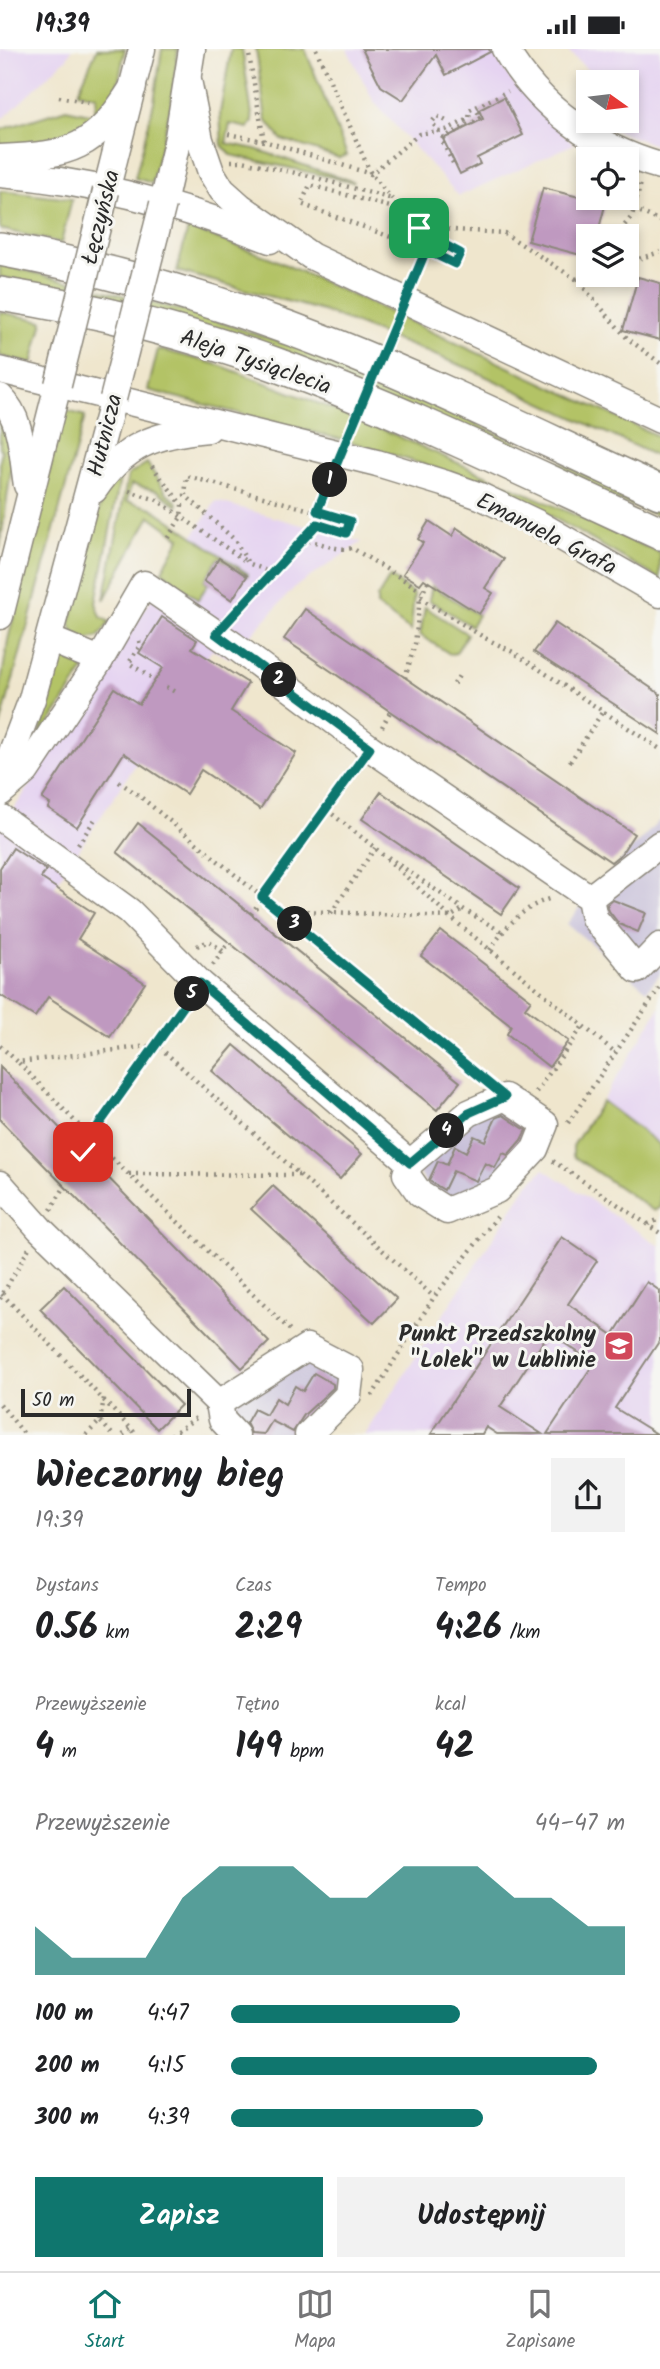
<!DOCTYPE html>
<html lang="pl">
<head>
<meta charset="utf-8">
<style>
  body { margin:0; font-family:Kalam,sans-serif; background:#f2f2f2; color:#202124; height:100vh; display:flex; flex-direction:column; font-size:26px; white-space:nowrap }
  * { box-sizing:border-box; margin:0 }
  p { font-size:23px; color:#757577 }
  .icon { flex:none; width:38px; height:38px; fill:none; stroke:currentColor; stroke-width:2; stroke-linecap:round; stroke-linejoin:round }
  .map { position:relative; height:1386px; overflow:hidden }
  .side { display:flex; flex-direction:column; background:#fff; flex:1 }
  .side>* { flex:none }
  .needle { width:46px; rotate:104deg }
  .controls { position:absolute; left:576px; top:21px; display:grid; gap:14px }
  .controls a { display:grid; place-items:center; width:63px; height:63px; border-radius:0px; background:#fff; box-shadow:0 4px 10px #0003; font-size:35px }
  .scale { position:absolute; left:21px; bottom:18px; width:170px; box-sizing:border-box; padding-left:7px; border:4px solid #2b2b2b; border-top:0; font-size:19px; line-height:24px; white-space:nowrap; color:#2b2b2b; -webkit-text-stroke:5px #f6f6f2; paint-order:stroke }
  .pin { position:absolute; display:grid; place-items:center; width:60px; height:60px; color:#fff; margin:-30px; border-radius:14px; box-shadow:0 4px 10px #0006 }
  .km { position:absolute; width:35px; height:35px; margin:-18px; border-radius:50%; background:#222; color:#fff; font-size:19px; line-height:35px; text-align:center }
  .round { display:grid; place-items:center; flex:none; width:74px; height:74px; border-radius:0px; background:#f2f2f2 }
  .overview { display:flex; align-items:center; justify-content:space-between; height:119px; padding:0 35px }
  h1 { font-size:38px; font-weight:800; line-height:52px }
  .metrics { display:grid; grid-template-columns:repeat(3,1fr); gap:10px; height:119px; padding:7px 35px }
  .metrics div { display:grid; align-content:center }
  .metrics b { font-size:35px; font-weight:800 }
  .metrics small { font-size:19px; font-weight:400 }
  .metrics p { font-size:19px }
  .chart { height:196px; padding:14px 35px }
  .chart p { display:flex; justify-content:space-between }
  .chart svg { width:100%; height:126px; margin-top:7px; fill:#0f766e; opacity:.7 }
  .primary-button { display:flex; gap:14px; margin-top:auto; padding:14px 35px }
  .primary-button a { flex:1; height:80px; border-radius:0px; background:#0f766e; color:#fff; font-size:28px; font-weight:800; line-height:80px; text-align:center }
  .primary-button a+a { background:#f2f2f2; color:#202124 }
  ul { padding:0 35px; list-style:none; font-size:23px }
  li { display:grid; grid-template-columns:112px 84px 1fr; align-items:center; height:52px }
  li i { height:18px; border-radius:9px; background:#0f766e }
  .status { display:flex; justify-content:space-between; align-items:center; height:49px; padding:0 35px; background:#fff; direction:ltr }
  .status svg { height:19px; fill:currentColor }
  .tab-bar { display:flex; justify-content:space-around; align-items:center; height:98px; border-top:2px solid #e0e0e0; background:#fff; font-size:19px; color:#757577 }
  .tab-bar a { display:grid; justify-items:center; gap:4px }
  .tab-bar .current { color:#0f766e }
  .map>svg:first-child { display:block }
  .built { fill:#e5d3f1 }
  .industrial { fill:#c7c0d9 }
  .green { fill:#b3c366; stroke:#6f7748; stroke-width:2 }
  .building { fill:#bf99c0 }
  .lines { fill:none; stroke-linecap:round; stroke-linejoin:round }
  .minor-casing { stroke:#8d887c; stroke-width:29 }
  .major-casing { stroke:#8d887c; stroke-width:36 }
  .path { stroke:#8d887c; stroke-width:4.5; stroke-dasharray:2 5; stroke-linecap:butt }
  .minor { stroke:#fff; stroke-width:26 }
  .major { stroke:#fff; stroke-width:33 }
  .minor-bridge-casing { stroke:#8d887c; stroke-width:29; stroke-linecap:butt }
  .path-bridge { stroke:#8d887c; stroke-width:4.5; stroke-dasharray:2 5; stroke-linecap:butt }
  .minor-bridge { stroke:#fff; stroke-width:26 }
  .route-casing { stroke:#fff; stroke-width:14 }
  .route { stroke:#0f766e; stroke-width:9 }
  .labels { text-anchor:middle; stroke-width:6; stroke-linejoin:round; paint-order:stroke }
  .street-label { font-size:23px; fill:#2b2b2b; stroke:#f6f6f2 }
  .poi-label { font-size:23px; font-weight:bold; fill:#2b2b2b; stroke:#f6f6f2; text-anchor:end }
</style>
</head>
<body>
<div class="status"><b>19:39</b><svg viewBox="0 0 49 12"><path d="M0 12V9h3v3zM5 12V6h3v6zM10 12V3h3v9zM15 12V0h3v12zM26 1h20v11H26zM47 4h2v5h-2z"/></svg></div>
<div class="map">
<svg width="660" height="1386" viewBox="0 0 660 1386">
  <rect width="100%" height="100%" fill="#f6f6f2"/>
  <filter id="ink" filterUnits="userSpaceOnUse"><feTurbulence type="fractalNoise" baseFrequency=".0143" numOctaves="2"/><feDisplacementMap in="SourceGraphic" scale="14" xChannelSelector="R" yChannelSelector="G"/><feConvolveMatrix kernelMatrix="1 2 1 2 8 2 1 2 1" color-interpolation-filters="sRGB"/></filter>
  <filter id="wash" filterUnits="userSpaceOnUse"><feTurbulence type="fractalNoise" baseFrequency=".00686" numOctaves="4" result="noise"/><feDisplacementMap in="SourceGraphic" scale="28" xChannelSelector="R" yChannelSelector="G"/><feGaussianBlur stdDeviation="1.57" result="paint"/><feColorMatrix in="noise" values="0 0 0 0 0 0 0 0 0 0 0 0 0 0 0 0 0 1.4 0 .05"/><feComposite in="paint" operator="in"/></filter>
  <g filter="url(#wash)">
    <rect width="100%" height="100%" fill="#efe6cd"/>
    <g class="built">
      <path d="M0 0H72L67 9 5 68 0 69Z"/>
      <path d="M347 0H491L513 34 574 95 459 147 374 53Z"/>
      <path d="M566 0H660V98L595 74 596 72H626V33H600Z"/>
      <path d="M216 452 362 493 295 538 230 609 212 601 60 829 0 925V781Z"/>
      <path d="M660 958V1096L602 1052Z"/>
      <path d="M544 1120 660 1197V1385L365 1386 527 1137Z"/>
    </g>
    <g class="industrial">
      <path d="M660 771V925L647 941 567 875 594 839Z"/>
      <path d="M463 1056 552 1071 447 1170 407 1103Z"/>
      <path d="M309 1289 356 1310 320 1385H223L210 1372Z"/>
    </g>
    <g class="green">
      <path d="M97 0H125L116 45 106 64 65 93 0 99V81L66 60 94 66 97 47 78 43Z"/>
      <path d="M162 0H178L171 56 152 134 135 129 154 53Z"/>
      <path d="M231 0H242L253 73 248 79 230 75 226 94 255 100 354 133 231 106 222 96 220 64Z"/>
      <path d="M256 0H305L347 106 339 109 281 90 266 71Z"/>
      <path d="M0 142 72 150 61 194 0 180Z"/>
      <path d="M188 179 271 209 660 388V409L470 320 323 262 177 222Z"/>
      <path d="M0 215 195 265 353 317 660 461V467L42 236 0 228Z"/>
      <path d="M0 263 43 272 32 315 0 307Z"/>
      <path d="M158 300 219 316 364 372 660 504V530L530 455 482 434 355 394 148 341Z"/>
      <path d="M64 361 85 367 0 678V640L8 591Z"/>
      <path d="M0 365 4 370 12 414 0 499V412L2 402 0 398Z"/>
      <path d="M147 414 166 443 178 454 177 457 158 442 131 435 127 452 152 459 248 525 247 527 219 509 204 532 208 535 198 551 162 522 180 489 150 467 104 551 128 426Z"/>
      <path d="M121 424 96 554 101 568 110 573 98 588 85 591 74 585 70 573 103 446Z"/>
      <path d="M390 528 414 545 411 582 377 557V549Z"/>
      <path d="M432 537 478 566 471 577 429 551Z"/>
      <path d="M425 558 467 585 456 604 450 605 420 586Z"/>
      <path d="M61 608 85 619 38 692Z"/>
      <path d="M602 1052 660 1096V1158L654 1162 573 1107V1097Z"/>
    </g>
    <g id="blocks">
      <g class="building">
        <path d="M362 0H489L490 3 446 26 436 6 403 51 381 37Z"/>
        <path d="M504 48 523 86 477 109 480 115 460 125 443 90 483 70 479 61Z"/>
        <path d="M543 139 583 149H607L597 187H588V208L528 192Z"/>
        <path d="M638 228 660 234V291L623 281Z"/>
        <path d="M429 472 452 487 457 479 504 510 485 539 493 544 479 565 424 530 420 535 403 525 423 494 418 490Z"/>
        <path d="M219 509 247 527 232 551 204 532Z"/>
        <path d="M305 560 634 785 621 805 611 813 284 590Z"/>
        <path d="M162 568 197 591 192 599 248 634 231 662 296 704 260 760 201 721 186 745 124 704 77 778 48 759 50 755 42 750 114 639 139 655 163 619 139 604Z"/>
        <path d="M555 574 660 645V685L534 603Z"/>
        <path d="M381 743 519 839 501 865 362 770Z"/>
        <path d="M138 774 460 1033 437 1061 117 803Z"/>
        <path d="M13 799 46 821 41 829 94 864 78 890 145 934 110 988 48 948 35 968 0 946V819Z"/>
        <path d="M613 851 646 864 638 883 619 875 609 862 607 856Z"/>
        <path d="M441 882 531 951 525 959 568 992 549 1018 507 985 511 977 421 907Z"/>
        <path d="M234 996 362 1105 340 1130 212 1022Z"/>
        <path d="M0 1018 269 1293 242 1319 0 1071Z"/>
        <path d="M503 1066 526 1081 521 1091 508 1106 503 1104 495 1119 485 1114 476 1132 453 1122 444 1141 431 1133 429 1131 438 1112 447 1116 455 1097 466 1103 474 1087 485 1092 496 1069Z"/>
        <path d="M273 1137 397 1250 374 1274 251 1160Z"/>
        <path d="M562 1188 597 1212 568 1255 613 1286 647 1233 660 1242V1291L615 1359 657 1385H547L594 1314 549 1284 500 1358 542 1385H497L486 1378 482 1385H431Z"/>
        <path d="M64 1237 181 1356 157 1380 40 1260Z"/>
        <path d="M314 1324 333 1335V1339L304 1366 293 1383 272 1372 264 1385 251 1384 246 1374 254 1360 266 1366 276 1349 285 1355 295 1337 303 1342Z"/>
      </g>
    </g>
  </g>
  <g filter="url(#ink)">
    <use href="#blocks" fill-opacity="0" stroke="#8d887c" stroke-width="2"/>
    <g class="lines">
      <g class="minor-casing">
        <g id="minor">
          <path d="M505 0C539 58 596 99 660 117"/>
          <path d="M188 31 200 91 211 123 222 141 241 158 311 207 660 371"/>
          <path d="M0 109C72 106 94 100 133 38"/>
          <path d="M0 125C93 132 184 157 270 191"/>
          <path d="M106 142 142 0"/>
          <path d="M163 155 178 88 192 0"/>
          <path d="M0 321 377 414 446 435 480 447 537 474 660 545"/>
          <path d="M0 348C23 370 22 407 27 436"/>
          <path d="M94 441C124 396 154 385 208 380"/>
          <path d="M0 567 58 336"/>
          <path d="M49 590 100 611"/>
          <path d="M0 735 32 650 113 350"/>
          <path d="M0 744 26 722 100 611 144 535 233 596 370 699 590 849 594 869 637 921 660 897"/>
          <path d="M0 768 129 862 200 934 410 1114"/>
          <path d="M590 849 660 795"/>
          <path d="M505 1048 545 1075 535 1100 497 1141 447 1162 420 1145 406 1125 410 1114 469 1064Z"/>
          <path d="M0 1135 40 1180 219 1354 222 1371 236 1386"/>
          <path d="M219 1354 307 1298 351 1321 348 1346 308 1386"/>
        </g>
      </g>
      <g class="major-casing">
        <g id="major">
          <path d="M0 200C112 221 230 255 336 297 446 341 552 394 660 443"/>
          <path d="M0 245C93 260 188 283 277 316 408 364 533 426 660 484"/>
        </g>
      </g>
      <g class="path">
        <path d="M248 0 264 92"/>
        <path d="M316 0 371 125 401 161 310 136 301 155 426 201 455 215 460 204 428 186 401 161"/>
        <path d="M59 48 93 55"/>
        <path d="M228 85 264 92 371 125 419 85 446 81 469 70 470 61 508 42"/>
        <path d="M231 112H243L313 128 392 150"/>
        <path d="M453 114 441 90 481 69 477 62"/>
        <path d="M634 160 660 172"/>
        <path d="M420 179 504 184 577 231 627 289 660 314"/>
        <path d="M616 187 632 167 641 134"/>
        <path d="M626 214 660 203"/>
        <path d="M576 230 588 226"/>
        <path d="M152 417 182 456 181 468 167 490"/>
        <path d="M129 442 157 451 244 511"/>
        <path d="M303 492 317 475 346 484 350 472 187 427 185 446 235 491 248 514 265 521 277 519 303 492C321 491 333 503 352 499L422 542"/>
        <path d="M420 549 485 589 513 603 660 700"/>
        <path d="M232 567 277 519"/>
        <path d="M139 592 140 596 129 614 155 631"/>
        <path d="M405 629 415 595 420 549 430 529"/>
        <path d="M454 635 460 625"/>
        <path d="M166 638 177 644"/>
        <path d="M382 678 390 663"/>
        <path d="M570 713 603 662"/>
        <path d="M119 733 137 745 485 1032"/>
        <path d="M327 761 374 798 450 868 616 1004"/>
        <path d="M78 796 97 767"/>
        <path d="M388 808 463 860 502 883"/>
        <path d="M279 861 450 868 463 860"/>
        <path d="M331 864 375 799"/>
        <path d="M251 865 357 718"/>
        <path d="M197 897 209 892 223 902"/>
        <path d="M490 901C505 878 523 858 549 850"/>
        <path d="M213 916 229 893"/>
        <path d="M0 997 18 1013 157 996 434 1248"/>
        <path d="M19 1014 92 1090 292 1283"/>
        <path d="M536 1043 583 977"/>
        <path d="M568 1074 660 938"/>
        <path d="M83 1103 90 1088 188 952"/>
        <path d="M553 1112 660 1184"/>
        <path d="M129 1125 299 1126"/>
        <path d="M51 1161 65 1137"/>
        <path d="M648 1175 660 1170"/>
        <path d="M2 1245 137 1386"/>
        <path d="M0 1250 29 1199"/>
        <path d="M372 1347 434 1248 497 1168"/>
        <path d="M0 1355 25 1386"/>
        <path d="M100 1372 104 1349"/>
        <path d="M86 1386 100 1372 113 1386"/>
        <path d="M123 1386 131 1379"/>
        <path d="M171 1386 199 1367"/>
      </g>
      <use href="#minor" class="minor"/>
      <use href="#major" class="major"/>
      <g class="minor-bridge-casing">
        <g id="minor-bridge">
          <path d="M58 336 106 142"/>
          <path d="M113 350 163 155"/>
        </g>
      </g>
      <g class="path-bridge">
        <path d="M443 89 432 73 437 67 450 74"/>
        <path d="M317 462 426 201"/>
      </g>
      <use href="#minor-bridge" class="minor-bridge"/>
    </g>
  </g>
  <g class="lines" filter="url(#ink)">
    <g class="route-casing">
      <path id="route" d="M83 1103 90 1088 200 934 410 1114 469 1064 505 1048 262 848 370 699 216 585 317 475 346 484 350 472 317 462 426 201 455 215 460 204 428 187 419 179"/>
    </g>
    <use href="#route" class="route"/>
  </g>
  <defs>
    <g id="school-square" transform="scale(1.575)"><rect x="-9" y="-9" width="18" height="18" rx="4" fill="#d1495b" stroke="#f6f6f2"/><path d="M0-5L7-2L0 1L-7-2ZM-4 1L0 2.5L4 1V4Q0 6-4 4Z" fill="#fff"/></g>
  </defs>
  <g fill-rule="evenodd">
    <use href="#school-square" x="619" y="1297"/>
  </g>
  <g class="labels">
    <g class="street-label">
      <text transform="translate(100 168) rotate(-76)" y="8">Łęczyńska</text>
      <text transform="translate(256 312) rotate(19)" y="8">Aleja Tysiąclecia</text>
      <text transform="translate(104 386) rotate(-76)" y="8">Hutnicza</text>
      <text transform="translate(547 484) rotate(27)" y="8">Emanuela Grafa</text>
    </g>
    <g class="poi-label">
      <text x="596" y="1292">Punkt Przedszkolny<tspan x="596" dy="26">"Lolek" w Lublinie</tspan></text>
    </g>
  </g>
</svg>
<div class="controls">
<a><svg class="needle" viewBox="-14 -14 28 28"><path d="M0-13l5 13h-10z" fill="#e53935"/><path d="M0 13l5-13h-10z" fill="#757577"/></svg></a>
<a><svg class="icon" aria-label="locate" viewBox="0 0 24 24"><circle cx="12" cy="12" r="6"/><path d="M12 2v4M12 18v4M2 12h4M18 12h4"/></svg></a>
<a><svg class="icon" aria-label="layers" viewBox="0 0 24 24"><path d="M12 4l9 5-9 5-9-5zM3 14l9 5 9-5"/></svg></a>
</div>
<div class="scale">50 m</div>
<div class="pin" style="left:419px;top:179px;background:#1e9e55"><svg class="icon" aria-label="arrive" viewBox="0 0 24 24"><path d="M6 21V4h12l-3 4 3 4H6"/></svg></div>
<div class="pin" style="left:83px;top:1103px;background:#d93025"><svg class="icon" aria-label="check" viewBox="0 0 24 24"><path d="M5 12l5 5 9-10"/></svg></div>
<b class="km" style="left:330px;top:431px">1</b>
<b class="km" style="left:279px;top:631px">2</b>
<b class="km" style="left:295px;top:875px">3</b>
<b class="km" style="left:447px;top:1082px">4</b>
<b class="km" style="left:192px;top:945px">5</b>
</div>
<section class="side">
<div class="overview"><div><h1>Wieczorny bieg</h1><p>19:39</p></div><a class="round"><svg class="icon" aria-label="share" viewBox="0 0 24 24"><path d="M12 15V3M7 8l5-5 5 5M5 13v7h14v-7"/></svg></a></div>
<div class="metrics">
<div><p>Dystans</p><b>0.56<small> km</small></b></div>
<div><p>Czas</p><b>2:29</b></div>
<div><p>Tempo</p><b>4:26<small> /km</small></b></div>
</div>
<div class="metrics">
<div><p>Przewyższenie</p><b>4<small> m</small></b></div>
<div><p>Tętno</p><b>149<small> bpm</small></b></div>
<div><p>kcal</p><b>42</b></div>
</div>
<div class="chart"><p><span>Przewyższenie</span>44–47 m</p>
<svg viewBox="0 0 160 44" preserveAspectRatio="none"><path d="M0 44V27L10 38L20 38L30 38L40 17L50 6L60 6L70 6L80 17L90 17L100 6L110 6L120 6L130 17L140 17L150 27L160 27V44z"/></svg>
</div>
<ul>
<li><b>100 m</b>4:47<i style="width:58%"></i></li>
<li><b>200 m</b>4:15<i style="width:93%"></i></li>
<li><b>300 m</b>4:39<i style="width:64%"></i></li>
</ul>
<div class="primary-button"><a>Zapisz</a><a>Udostępnij</a></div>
</section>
<nav class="tab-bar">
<a class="current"><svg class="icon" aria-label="home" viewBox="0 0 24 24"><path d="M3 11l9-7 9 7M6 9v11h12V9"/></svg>Start</a>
<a><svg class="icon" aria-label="map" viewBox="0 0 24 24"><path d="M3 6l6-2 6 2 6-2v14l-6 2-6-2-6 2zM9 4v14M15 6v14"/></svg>Mapa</a>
<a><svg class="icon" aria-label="saved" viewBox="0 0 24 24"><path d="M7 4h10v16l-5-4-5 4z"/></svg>Zapisane</a>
</nav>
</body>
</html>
